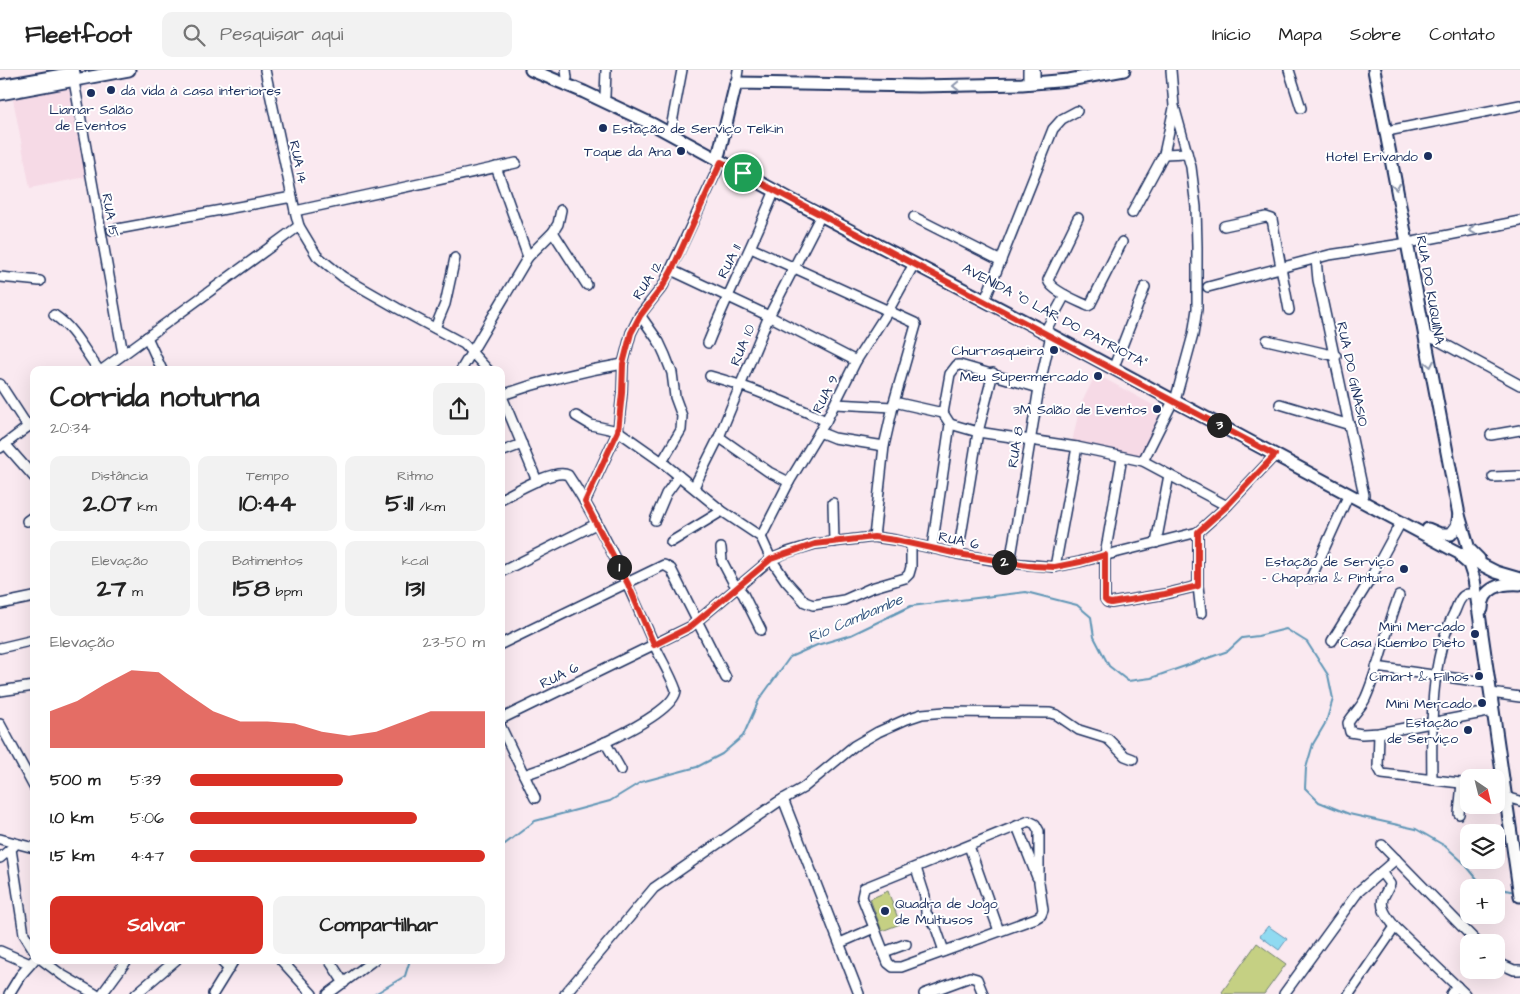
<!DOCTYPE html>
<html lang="pt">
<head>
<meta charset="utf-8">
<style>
  body { margin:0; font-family:"Architects Daughter",sans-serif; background:#f2f2f2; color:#222; height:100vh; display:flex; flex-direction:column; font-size:19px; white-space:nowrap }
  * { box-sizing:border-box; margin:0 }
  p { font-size:16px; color:#767676 }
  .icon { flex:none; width:28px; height:28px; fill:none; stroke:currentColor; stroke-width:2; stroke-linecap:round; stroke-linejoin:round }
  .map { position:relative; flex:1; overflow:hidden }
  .details { position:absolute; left:30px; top:296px; width:475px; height:598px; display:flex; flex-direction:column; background:#fff; border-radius:10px; box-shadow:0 5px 20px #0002 }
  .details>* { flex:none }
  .needle { width:32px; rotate:145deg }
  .fabs { position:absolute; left:1460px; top:699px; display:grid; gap:10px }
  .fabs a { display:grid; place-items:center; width:45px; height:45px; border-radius:10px; background:#fff; box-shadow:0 5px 20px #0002; font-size:25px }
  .pin { position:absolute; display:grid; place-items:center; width:42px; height:42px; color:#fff; margin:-21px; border:2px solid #fff; border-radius:50%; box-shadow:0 1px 5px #0007 }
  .km { position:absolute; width:25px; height:25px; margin:-12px; border-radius:50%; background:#222; color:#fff; font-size:14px; line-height:25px; text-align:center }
  .round { display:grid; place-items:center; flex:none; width:52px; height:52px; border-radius:10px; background:#f2f2f2 }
  .headline { display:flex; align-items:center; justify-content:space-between; height:85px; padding:0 20px }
  h1 { font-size:28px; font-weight:700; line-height:38px }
  .metrics { display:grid; grid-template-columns:repeat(3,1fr); gap:8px; height:85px; padding:5px 20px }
  .metrics div { display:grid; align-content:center; border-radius:10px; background:#f2f2f2; text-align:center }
  .metrics b { font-size:25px; font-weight:700 }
  .metrics small { font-size:14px; font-weight:400 }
  .metrics p { font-size:14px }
  .chart { height:140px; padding:10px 20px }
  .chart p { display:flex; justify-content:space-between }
  .chart svg { width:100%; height:90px; margin-top:5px; fill:#d93025; opacity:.7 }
  .cta { display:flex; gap:10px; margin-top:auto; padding:10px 20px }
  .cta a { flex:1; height:58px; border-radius:10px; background:#d93025; color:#fff; font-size:20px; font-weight:700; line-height:58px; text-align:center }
  .cta a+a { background:#f2f2f2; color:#222 }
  ul { padding:0 20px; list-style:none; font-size:16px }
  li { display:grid; grid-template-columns:80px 60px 1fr; align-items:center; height:38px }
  li i { height:12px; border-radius:6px; background:#d93025 }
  header { display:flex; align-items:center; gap:30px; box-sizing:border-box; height:70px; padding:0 25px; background:#fff; border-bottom:1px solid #e0e0e0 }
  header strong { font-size:24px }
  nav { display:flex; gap:28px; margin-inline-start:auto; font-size:18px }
  .search { width:350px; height:45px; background:#f2f2f2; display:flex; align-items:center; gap:12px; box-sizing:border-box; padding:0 18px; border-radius:10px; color:#767676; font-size:19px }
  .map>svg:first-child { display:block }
  .built { fill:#f6dae6 }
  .green { fill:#c5d083; stroke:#708070 }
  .water { fill:#90daf1; stroke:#6196b6 }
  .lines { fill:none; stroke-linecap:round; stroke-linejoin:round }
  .stream { stroke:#6196b6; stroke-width:2 }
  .minor-casing { stroke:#1b2f5e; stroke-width:12 }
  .major-casing { stroke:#1b2f5e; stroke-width:15 }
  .minor { stroke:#fff; stroke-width:9 }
  .major { stroke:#fff; stroke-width:11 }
  .oneway { stroke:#8d97ae }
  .route-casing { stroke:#fff; stroke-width:10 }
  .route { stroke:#d93025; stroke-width:6 }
  .poi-dot { fill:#1b2f5e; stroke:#fff; stroke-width:2 }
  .labels { text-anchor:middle; stroke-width:4; stroke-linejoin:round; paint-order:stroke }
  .poi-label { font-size:14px; fill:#1b2f5e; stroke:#fff; text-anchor:end }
  .street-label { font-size:14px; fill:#1b2f5e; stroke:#fff }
  .water-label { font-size:15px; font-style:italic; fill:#385a83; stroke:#fff }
</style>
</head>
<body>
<header>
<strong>Fleetfoot</strong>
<div class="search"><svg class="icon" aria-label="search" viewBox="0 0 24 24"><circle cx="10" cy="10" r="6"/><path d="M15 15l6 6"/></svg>Pesquisar aqui</div>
<nav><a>Início</a><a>Mapa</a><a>Sobre</a><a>Contato</a></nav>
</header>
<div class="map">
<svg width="1520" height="924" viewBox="0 0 1520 924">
  <rect width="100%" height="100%" fill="#fae9f0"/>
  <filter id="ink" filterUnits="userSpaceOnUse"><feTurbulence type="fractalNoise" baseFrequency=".02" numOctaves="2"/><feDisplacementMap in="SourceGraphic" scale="10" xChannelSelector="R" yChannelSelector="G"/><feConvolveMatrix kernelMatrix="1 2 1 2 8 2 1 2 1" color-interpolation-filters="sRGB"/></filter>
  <g filter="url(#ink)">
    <g class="built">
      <path d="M69 18 86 107 30 118 13 29Z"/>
      <path d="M1096 304 1162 340 1141 385 1072 372 1080 336Z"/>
    </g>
    <g class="green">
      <path d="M888 821 900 854 882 861 870 829Z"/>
      <path d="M1257 873 1286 894 1264 924H1224L1222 922Z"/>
    </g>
    <path class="water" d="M1268 856 1287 869 1279 880 1260 866Z"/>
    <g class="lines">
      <g class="stream">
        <path d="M501 777 535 751 610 731 641 712 697 697 722 684 743 666 759 630 790 587 817 575 851 565 911 536 1026 522 1077 535 1091 547 1094 567 1109 596 1128 611 1151 608 1228 581 1242 568 1258 566 1286 559 1307 572 1328 605 1333 629 1326 652 1313 674 1306 698 1305 718 1319 732 1349 744 1416 759 1445 776 1464 793 1478 810 1492 818"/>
        <path d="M1496 818 1515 822"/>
        <path d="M375 924 405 906 410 890"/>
      </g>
      <g class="minor-casing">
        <g id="minor">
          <path d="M265 0 295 141 299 156 317 186 343 207 397 238 464 274 488 300"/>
          <path d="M566 0 567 8"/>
          <path d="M1028 0V9"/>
          <path d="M1035 0V7"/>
          <path d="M1171 0 1174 36 1191 97 1196 137 1197 177V239L1193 265 1176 327"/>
          <path d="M1289 0 1301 38"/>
          <path d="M74 11 123 284"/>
          <path d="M736 13 738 0"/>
          <path d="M605 26 606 0"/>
          <path d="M671 58 682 0"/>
          <path d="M1387 61 1520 35"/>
          <path d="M1164 84 1187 83"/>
          <path d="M496 97 528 187"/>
          <path d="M295 141 516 93"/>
          <path d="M1132 143 1164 84 1174 38"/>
          <path d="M914 147 1001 191"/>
          <path d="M1078 148 1048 210C1051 221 1078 231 1088 236L1090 235 1122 172"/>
          <path d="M1224 156 1266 147 1272 149 1289 240"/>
          <path d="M112 160 292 127"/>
          <path d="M553 162 587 215"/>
          <path d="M751 178 915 253 916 255 894 332 884 376 874 467"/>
          <path d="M1316 189 1318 210 1364 425"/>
          <path d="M671 200 769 246 856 291"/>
          <path d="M0 207 40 211"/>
          <path d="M1208 217 1329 185 1408 173 1520 151"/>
          <path d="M987 225 1053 59 1062 49 1077 41"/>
          <path d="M54 245C75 259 84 281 99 300"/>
          <path d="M640 245 659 272 665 285 672 303 675 327 682 346 681 360 662 392"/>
          <path d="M435 258 445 234 455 188"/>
          <path d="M1047 258 1065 225"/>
          <path d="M1424 265 1437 270 1520 315"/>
          <path d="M147 267 162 300"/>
          <path d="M1267 270 1336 286"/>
          <path d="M708 273C729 221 754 172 775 120"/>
          <path d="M1115 294 1145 217"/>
          <path d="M102 300 299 156"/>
          <path d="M461 300 528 187 553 162 558 154 561 140"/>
          <path d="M710 306C751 317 788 333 826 351"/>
          <path d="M0 314 28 357"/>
          <path d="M501 324 537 411"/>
          <path d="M502 325C542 311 581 301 623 294"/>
          <path d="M894 332 943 343 950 354 932 478"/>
          <path d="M835 334 893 337"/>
          <path d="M1280 334 1350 355"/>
          <path d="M943 343 950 304 957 295H960L1039 318"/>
          <path d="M576 346 591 355 618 361 662 392 722 441 761 467 771 489 786 511 805 532 813 535 844 530 871 518 905 508 909 504 911 497V474"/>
          <path d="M950 354 978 362 1077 377 1143 391 1227 436"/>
          <path d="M819 362 834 368 884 376"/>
          <path d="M1491 365 1520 360"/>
          <path d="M719 367 769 402 789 412"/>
          <path d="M5 374 34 407"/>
          <path d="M0 378 34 352"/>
          <path d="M501 382 522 374"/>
          <path d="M1122 387 1105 485V529L1107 532 1111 533 1165 524 1198 516"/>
          <path d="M1143 391 1173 331"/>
          <path d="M1493 407 1520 406"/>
          <path d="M694 417 719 367 769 246 821 145"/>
          <path d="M501 429C515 422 554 398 568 405 602 456 628 515 653 572 660 588 670 603 676 620 675 649 551 696 524 705"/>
          <path d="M585 432 618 361 622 323 623 294 631 263 640 245 663 216 721 92"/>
          <path d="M833 433 834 472"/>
          <path d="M655 450 666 424 679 406"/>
          <path d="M27 451 34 446"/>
          <path d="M1198 462V516L1201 543"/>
          <path d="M761 467 789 412 826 351 856 291 888 241 914 194"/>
          <path d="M671 472 722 441"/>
          <path d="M1156 473 1169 405"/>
          <path d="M721 478 722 491 733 512 743 524 761 560"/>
          <path d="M958 484 978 362 993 303"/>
          <path d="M1010 493 1039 318 1051 265"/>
          <path d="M1055 497 1077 377"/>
          <path d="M501 502 596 454"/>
          <path d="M1311 508 1349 424"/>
          <path d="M1399 526C1386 559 1380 595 1366 627 1362 637 1353 644 1348 653L1350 662 1362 664 1379 663 1493 641"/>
          <path d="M0 534 34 527"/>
          <path d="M1332 571 1368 513 1401 452"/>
          <path d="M501 574 664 495 671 499 726 608"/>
          <path d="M0 578 34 570"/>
          <path d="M1376 597 1489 613"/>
          <path d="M0 621 34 616"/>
          <path d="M1491 623 1520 627"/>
          <path d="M501 649 690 557 771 489 788 482 815 474 874 467 895 470 958 484 1010 493 1055 497 1079 492 1198 462 1227 436 1275 385"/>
          <path d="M0 654 34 717"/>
          <path d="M501 657 535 728"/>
          <path d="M1379 663 1378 697 1382 704 1469 714"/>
          <path d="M605 672 621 700"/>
          <path d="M1432 710C1431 657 1430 589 1455 541 1457 536 1460 527 1465 525 1468 523 1473 524 1476 524"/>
          <path d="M1506 727 1520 731"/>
          <path d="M783 729 859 924"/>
          <path d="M1459 744 1462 713"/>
          <path d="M1029 751 1035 754 1039 761V812L1043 840 1041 845 1036 848 901 897H893L888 893 862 827 864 818Z"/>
          <path d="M1017 756 1037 807"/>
          <path d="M0 769 34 778"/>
          <path d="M1382 775 1477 872"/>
          <path d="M969 776 999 861"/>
          <path d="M11 779 24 864 34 880"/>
          <path d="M0 788 14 776"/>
          <path d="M916 798 925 826 926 843 936 858 944 881"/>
          <path d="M1381 802 1390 814C1388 819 1386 822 1384 826 1378 837 1389 849 1395 857L1465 924"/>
          <path d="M840 873 874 858"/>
          <path d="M0 881 30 894"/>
          <path d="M884 882 906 874"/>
          <path d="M42 890 62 905 95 924"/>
          <path d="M220 890 229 899"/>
          <path d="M281 890 312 924"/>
          <path d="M329 890 344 913"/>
          <path d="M1496 892 1514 900H1520"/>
          <path d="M9 924 20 906 34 890"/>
          <path d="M102 924 127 890"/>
          <path d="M136 924 176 890"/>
          <path d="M213 924 234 890"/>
          <path d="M328 924 374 890"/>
          <path d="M565 924 654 818 778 732 803 718 854 676 878 662 907 649 922 644 945 642 1050 643 1057 645 1079 660 1108 669 1125 686 1133 689"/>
          <path d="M924 924 970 907 977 909 983 924"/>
          <path d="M1284 924 1358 822 1396 789"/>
          <path d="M1349 924 1395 857"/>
          <path d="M1451 924 1457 916"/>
        </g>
      </g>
      <g class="major-casing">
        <g id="major">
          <path d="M531 0 584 22 654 55 801 135 1051 265 1453 480 1496 502 1520 509"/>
          <path d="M1374 0 1459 445 1469 479 1479 489"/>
          <path d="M0 16 74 3"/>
          <path d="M0 24 129 0"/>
          <path d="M719 83 736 13 919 16 1022 14 1069 10 1124 0"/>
          <path d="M1428 459 1440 464H1451L1457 456 1459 445"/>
          <path d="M1462 488 1469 494 1474 509 1520 826"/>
          <path d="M1482 539C1482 517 1502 513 1520 514"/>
        </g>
      </g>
      <use href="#minor" class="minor"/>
      <use href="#major" class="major"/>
    </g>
    <defs><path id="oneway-chevron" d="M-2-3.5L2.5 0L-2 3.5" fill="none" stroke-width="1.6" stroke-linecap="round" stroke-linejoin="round" transform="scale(1.25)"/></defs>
    <g class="oneway">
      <use href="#oneway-chevron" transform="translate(956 16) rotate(179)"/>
      <use href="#oneway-chevron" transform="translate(1396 117) rotate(80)"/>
      <use href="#oneway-chevron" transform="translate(1472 160) rotate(169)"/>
      <use href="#oneway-chevron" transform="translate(1430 294) rotate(79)"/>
    </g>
  </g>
  <g class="lines" filter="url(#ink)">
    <g class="route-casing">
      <path id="route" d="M721 92 1275 385 1227 436 1198 462V516L1165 524 1111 533 1107 532 1105 530V485L1080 492 1055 497 1034 496 958 484 895 470 874 467 815 474 771 489 690 557 654 575 628 514 585 432 618 361 622 323 623 294 631 263 640 246 663 216 672 200Z"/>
    </g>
    <use href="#route" class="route"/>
  </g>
  <g class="poi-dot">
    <circle cx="111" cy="20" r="5"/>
    <circle cx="91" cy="23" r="5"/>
    <circle cx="603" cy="58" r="5"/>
    <circle cx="681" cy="81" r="5"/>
    <circle cx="1428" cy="86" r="5"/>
    <circle cx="1054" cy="280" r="5"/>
    <circle cx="1098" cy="306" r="5"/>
    <circle cx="1157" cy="339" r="5"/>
    <circle cx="1404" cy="499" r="5"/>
    <circle cx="1475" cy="564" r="5"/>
    <circle cx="1479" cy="606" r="5"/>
    <circle cx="1482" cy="633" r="5"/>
    <circle cx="1468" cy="660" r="5"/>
    <circle cx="885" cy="841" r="5"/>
  </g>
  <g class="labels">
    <g class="poi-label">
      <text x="121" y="25" text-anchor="start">dá vida à casa interiores</text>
      <text x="91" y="44" text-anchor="middle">Liamar Salão<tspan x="91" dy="16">de Eventos</tspan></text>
      <text x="613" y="63" text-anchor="start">Estação de Serviço Telkin</text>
      <text x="671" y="86">Toque da Ana</text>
      <text x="1418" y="91">Hotel Erivando</text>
      <text x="1044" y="285">Churrasqueira</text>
      <text x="1088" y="311">Meu Supermercado</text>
      <text x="1147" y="344">3M Salão de Eventos</text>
      <text x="1394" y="496">Estação de Serviço<tspan x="1394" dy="16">- Chaparia &amp; Pintura</tspan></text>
      <text x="1465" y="561">Mini Mercado<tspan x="1465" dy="16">Casa Kuembo Dieto</tspan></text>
      <text x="1469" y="611">Cimart &amp; Filhos</text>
      <text x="1472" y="638">Mini Mercado</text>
      <text x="1458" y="657">Estação<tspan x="1458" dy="16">de Serviço</tspan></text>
      <text x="895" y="838" text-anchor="start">Quadra de Jogo<tspan x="895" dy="16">de Multiusos</tspan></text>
    </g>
    <g class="street-label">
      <text transform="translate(299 92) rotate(78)" y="5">RUA 14</text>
      <text transform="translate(111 145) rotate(80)" y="5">RUA 15</text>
      <text transform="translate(729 191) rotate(-64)" y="5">RUA 11</text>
      <text transform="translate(647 210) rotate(-57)" y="5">RUA 12</text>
      <text transform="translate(1431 220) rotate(80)" y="5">RUA DO KUQUINA</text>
      <text transform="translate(1055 245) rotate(28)" y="5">AVENIDA "O LAR DO PATRIOTA"</text>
      <text transform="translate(742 275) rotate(-68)" y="5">RUA 10</text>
      <text transform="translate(1353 304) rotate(78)" y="5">RUA DO GINASIO</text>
      <text transform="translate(825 324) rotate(-63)" y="5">RUA 9</text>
      <text transform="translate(1015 377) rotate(-81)" y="5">RUA 8</text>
      <text transform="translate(959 470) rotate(12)" y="5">RUA 6</text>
      <text transform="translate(559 605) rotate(-26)" y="5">RUA 6</text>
    </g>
    <g class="water-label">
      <text transform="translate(855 548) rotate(-23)" y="5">Rio Cambambe</text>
    </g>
  </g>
</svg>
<div class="fabs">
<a><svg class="needle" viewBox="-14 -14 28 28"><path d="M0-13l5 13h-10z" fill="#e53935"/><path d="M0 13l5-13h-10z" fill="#767676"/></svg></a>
<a><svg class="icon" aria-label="layers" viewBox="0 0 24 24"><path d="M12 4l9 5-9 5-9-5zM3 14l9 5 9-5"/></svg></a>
<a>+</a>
<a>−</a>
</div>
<div class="pin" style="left:743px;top:103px;background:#1e9e55"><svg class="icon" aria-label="arrive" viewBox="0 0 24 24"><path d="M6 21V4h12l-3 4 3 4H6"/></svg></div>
<b class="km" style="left:619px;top:497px">1</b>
<b class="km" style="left:1004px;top:492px">2</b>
<b class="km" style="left:1219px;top:355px">3</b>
<section class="details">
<div class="headline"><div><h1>Corrida noturna</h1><p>20:34</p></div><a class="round"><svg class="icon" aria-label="share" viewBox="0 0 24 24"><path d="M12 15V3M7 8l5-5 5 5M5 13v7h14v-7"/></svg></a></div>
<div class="metrics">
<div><p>Distância</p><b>2.07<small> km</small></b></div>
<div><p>Tempo</p><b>10:44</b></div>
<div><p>Ritmo</p><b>5:11<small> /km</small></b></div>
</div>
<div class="metrics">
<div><p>Elevação</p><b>27<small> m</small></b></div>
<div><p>Batimentos</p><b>158<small> bpm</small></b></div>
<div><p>kcal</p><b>131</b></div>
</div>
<div class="chart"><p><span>Elevação</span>23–50 m</p>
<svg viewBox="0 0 160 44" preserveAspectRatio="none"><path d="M0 44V26L10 21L20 13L30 6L40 7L50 17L60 26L70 31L80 31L90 32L100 36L110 38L120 36L130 31L140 26L150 26L160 26V44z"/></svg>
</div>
<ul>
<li><b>500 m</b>5:39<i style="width:52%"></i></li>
<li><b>1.0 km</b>5:06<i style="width:77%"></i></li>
<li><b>1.5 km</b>4:47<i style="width:100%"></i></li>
</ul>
<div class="cta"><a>Salvar</a><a>Compartilhar</a></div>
</section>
</div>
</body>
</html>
